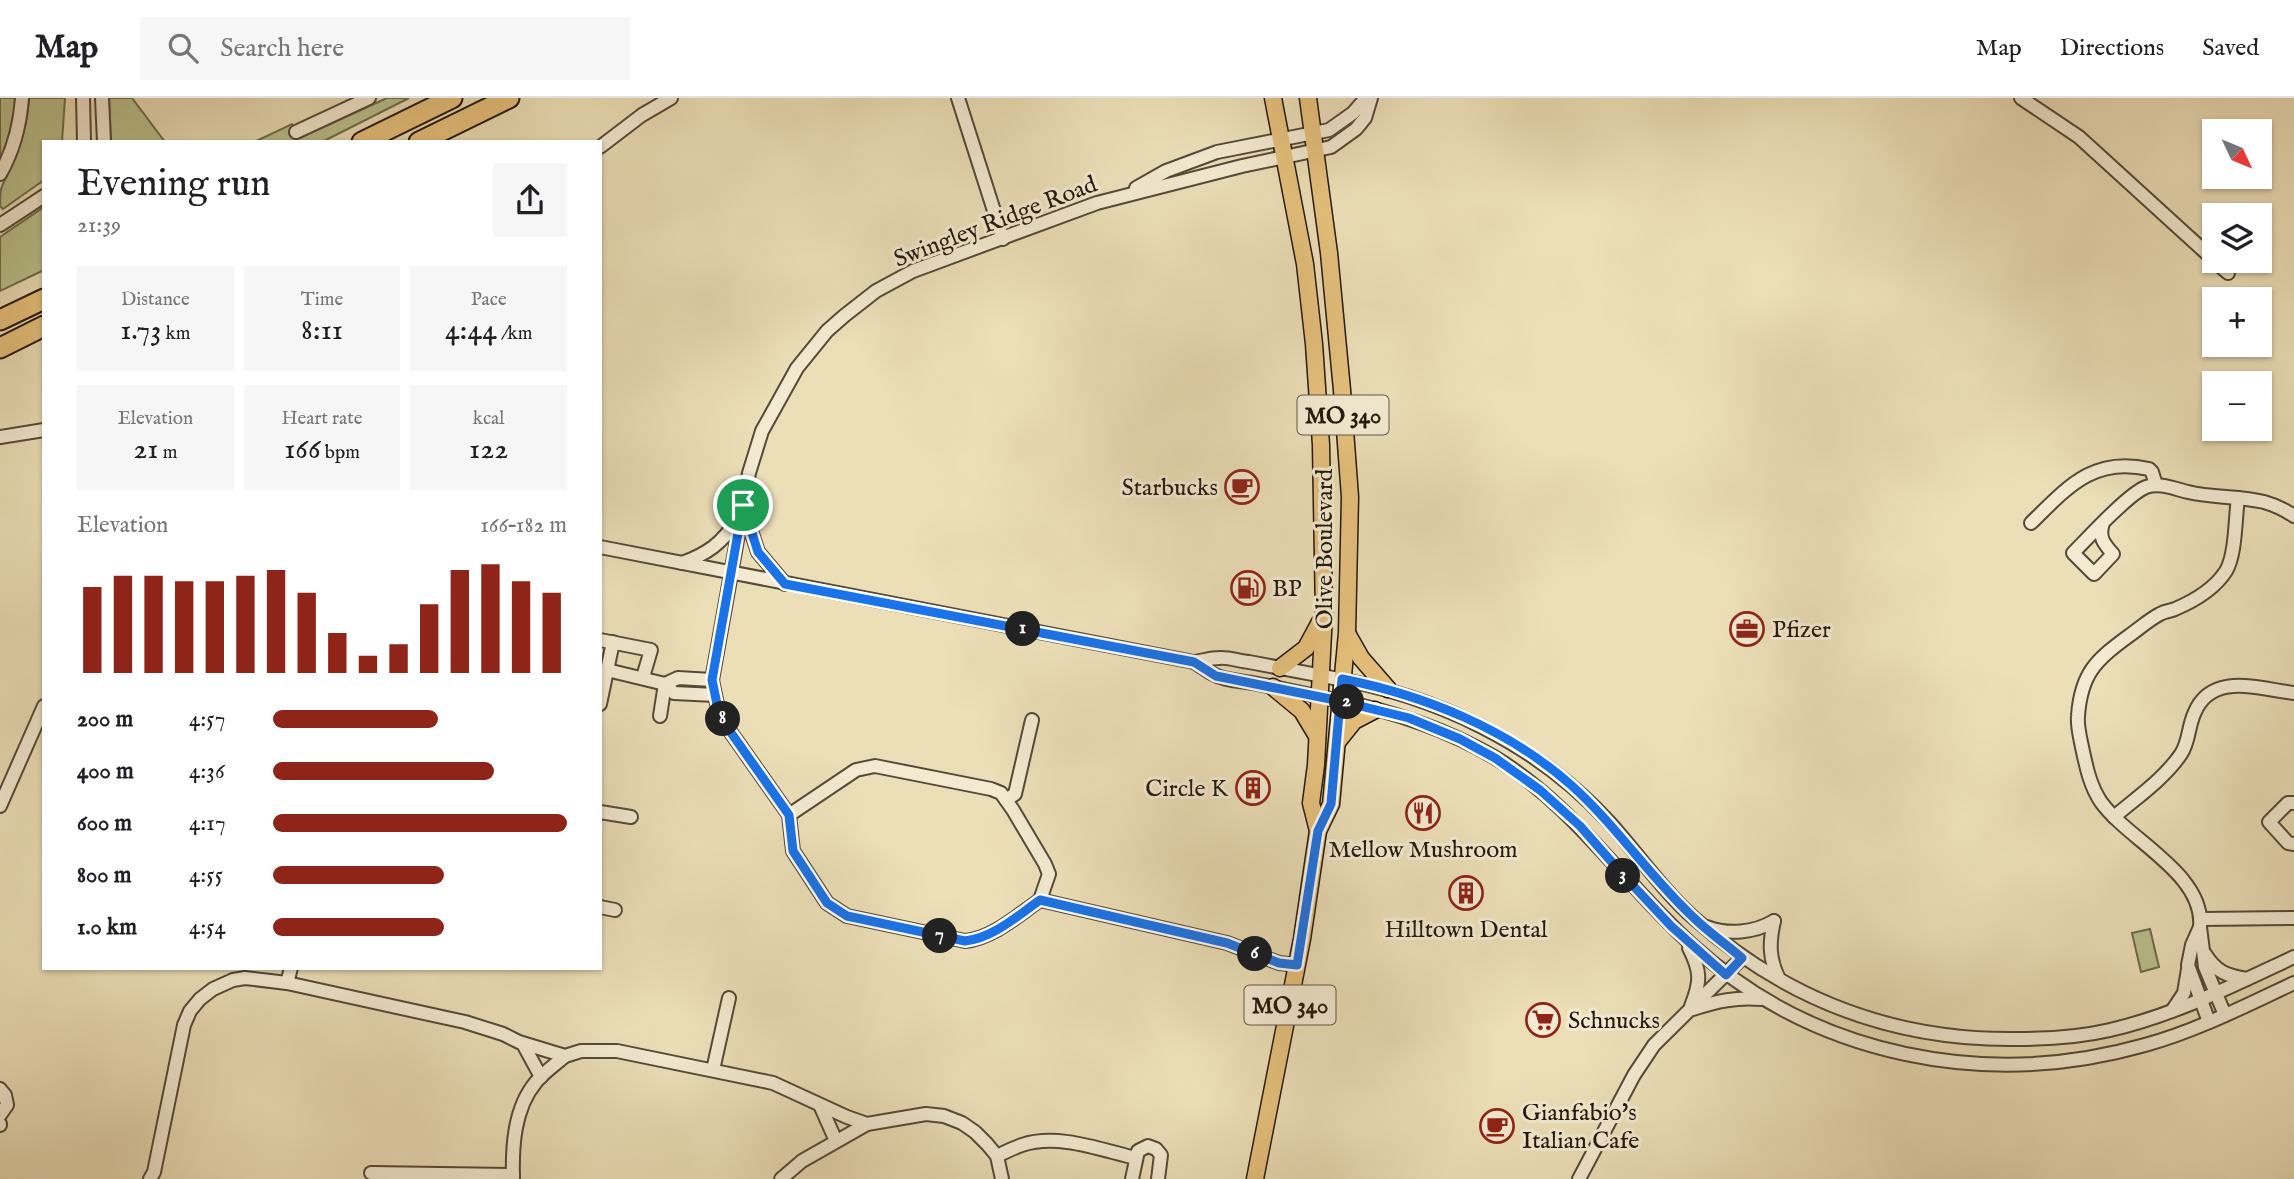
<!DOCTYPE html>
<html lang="en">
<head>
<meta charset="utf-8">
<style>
  body { margin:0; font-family:"IM FELL English",serif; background:#f6f6f6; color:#202124; height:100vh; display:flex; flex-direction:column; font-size:26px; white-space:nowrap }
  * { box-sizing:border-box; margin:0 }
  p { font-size:23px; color:#757577 }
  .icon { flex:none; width:38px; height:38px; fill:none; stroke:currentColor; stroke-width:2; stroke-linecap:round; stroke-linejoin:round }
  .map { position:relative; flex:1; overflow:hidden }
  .sheet { position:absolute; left:42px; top:42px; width:560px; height:830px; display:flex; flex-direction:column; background:#fff; border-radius:0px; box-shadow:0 2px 5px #0004 }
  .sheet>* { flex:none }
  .needle { width:46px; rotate:134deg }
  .fabs { position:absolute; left:2202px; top:21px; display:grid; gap:14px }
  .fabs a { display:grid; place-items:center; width:70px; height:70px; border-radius:0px; background:#fff; box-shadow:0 2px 5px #0004; font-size:35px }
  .pin { position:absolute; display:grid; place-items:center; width:60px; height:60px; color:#fff; margin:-30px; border:4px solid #fff; border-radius:50%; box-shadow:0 2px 7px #0007 }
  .km { position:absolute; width:35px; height:35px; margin:-18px; border-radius:50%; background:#222; color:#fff; font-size:19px; line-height:35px; text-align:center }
  .round { display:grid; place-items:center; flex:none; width:74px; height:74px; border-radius:0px; background:#f6f6f6 }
  .head { display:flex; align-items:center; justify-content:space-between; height:119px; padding:0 35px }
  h1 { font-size:38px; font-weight:600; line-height:52px }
  .metrics { display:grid; grid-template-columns:repeat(3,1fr); gap:10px; height:119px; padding:7px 35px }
  .metrics div { display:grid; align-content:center; border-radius:0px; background:#f6f6f6; text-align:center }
  .metrics b { font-size:30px; font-weight:600 }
  .metrics small { font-size:19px; font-weight:400 }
  .metrics p { font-size:19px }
  .chart { height:196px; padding:14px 35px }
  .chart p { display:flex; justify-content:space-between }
  .chart svg { width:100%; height:126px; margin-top:7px; stroke:#8f2418; stroke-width:6 }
  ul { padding:0 35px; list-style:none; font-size:23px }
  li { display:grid; grid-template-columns:112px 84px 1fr; align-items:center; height:52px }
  li i { height:18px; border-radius:9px; background:#8f2418 }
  header { display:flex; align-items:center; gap:42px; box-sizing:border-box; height:98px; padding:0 35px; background:#fff; border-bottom:2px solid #e0e0e0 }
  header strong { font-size:33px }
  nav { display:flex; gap:38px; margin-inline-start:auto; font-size:24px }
  .search { width:490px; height:63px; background:#f6f6f6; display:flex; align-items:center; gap:18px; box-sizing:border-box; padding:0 24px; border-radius:0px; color:#757577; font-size:26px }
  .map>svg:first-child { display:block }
  .green { fill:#bac18d; stroke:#6e6c4d; stroke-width:2 }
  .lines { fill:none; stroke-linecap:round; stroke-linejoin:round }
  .minor-casing { stroke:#554a38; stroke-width:16 }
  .major-casing { stroke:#23180d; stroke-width:19 }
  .highway-casing { stroke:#23180d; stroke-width:23 }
  .minor { stroke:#f3ead1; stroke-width:12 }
  .major { stroke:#e6c07c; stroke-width:16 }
  .highway { stroke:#e6c07c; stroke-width:19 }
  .route-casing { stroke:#fff; stroke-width:14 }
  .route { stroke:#1a73e8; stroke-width:9 }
  .labels { text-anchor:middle; stroke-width:6; stroke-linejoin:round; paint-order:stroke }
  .shield { fill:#f3ead1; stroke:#615748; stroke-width:2 }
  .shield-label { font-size:23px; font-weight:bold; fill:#23180d }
  .street-label { font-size:24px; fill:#23180d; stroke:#f3ead1 }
  .poi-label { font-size:24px; fill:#23180d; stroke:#f3ead1; text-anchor:start }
</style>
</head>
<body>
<header>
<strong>Map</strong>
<div class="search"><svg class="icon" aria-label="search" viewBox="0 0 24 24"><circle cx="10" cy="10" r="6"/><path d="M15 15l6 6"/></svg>Search here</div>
<nav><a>Map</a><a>Directions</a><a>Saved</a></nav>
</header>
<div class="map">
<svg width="2294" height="1081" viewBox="0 0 2294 1081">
  <rect width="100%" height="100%" fill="#ecdfb8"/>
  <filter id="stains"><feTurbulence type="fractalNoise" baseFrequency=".00286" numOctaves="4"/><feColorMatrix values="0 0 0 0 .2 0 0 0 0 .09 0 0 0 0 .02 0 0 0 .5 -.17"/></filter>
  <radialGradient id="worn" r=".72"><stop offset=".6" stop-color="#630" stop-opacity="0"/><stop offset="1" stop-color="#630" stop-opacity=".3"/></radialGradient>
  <g class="green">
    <path d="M0 0H17L9 42 0 63Z"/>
    <path d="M29 0H65L62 44H44V82L3 111 0 108C0 85 2 90 10 71 20 49 28 24 29 0Z"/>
    <path d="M109 0H132L165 44H111Z"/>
    <path d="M387 0H409L322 44H254L292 26 298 41Z"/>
    <path d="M44 109V172L0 193V139Z"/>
    <path d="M2150 831 2159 869 2141 874 2132 835Z"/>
  </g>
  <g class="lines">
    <g class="minor-casing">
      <g id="minor">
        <path d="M83 0 84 44"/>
        <path d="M102 0 104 44"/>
        <path d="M958 0 1003 141"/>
        <path d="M2021 0 2079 39 2214 162"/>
        <path d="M296 34 369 0"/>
        <path d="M600 49 642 17 671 0"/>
        <path d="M0 76C14 52 20 27 22 0"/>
        <path d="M1136 90 1166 73 1217 54 1329 32 1353 15 1366 0"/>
        <path d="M0 127 44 98"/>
        <path d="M2214 163 2228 175"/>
        <path d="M0 339 44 332"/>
        <path d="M744 411 758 454 785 486"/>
        <path d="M2031 425C2067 390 2093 358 2149 371L2152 374 2156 387"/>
        <path d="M2103 425C2098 439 2104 446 2113 456L2094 476 2073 455C2089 439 2128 396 2146 389 2159 384 2175 391 2188 394 2213 400 2239 398 2264 404 2275 407 2285 412 2294 418"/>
        <path d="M600 449 1194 564C1202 563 1211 560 1219 560 1228 559 1239 563 1249 564 1276 569 1302 574 1328 579 1435 597 1535 644 1609 724 1638 756 1663 793 1695 821 1787 902 1895 943 2018 941 2048 941 2080 939 2110 932 2175 917 2234 887 2294 859"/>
        <path d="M682 465C707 456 723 445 737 421"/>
        <path d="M600 542 651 552 643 579"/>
        <path d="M1194 564C1201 568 1208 574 1215 577 1227 583 1244 583 1258 586 1284 591 1310 597 1337 602 1391 613 1446 631 1494 659 1574 707 1624 786 1692 847 1815 959 1986 992 2145 947 2196 933 2245 908 2294 885"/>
        <path d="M607 572 665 586 674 595 715 597"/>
        <path d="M665 586 678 580 712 582"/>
        <path d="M600 606 613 544"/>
        <path d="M660 618 665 586"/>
        <path d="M1006 702 1015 696 1032 622"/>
        <path d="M2294 705H2288L2269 724 2288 745 2294 746"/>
        <path d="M0 708 44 608"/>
        <path d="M600 714 631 719"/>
        <path d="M789 717 856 672 875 668 991 691 1001 695 1013 712 1045 766 1049 776 1040 802"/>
        <path d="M2114 719C2136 700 2164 681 2181 656 2189 644 2188 630 2194 616 2211 573 2259 591 2294 595"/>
        <path d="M600 809 615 812"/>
        <path d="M2201 821 2294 820"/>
        <path d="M1774 823C1769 845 1769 861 1779 881"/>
        <path d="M1707 829C1728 837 1754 835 1774 823"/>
        <path d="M2200 829C2205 776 2129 743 2101 704 2090 688 2086 668 2082 649 2080 639 2077 628 2078 618 2081 575 2096 562 2130 537 2140 530 2150 521 2160 516 2165 513 2171 513 2175 511 2194 503 2215 490 2226 473 2236 456 2235 421 2238 400"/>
        <path d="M1689 850C1701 873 1701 884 1691 908"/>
        <path d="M2205 856C2216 874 2227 878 2247 881"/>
        <path d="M1297 867 1279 865 1227 845 1040 802C1017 818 993 840 965 843L847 818 827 805 793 753 789 717 727 629 718 611 712 582 749 375 762 333 797 270 827 233 844 218 876 193 913 173 1097 105 1242 68 1331 49 1356 31 1365 20 1371 0"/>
        <path d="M287 885 291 870"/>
        <path d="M1693 911C1717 903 1736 899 1761 901"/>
        <path d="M2172 913 2184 895 2188 871"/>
        <path d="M2209 924 2188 867 2192 847 2200 829 2205 869 2225 917"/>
        <path d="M523 946 541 979"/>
        <path d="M713 972 729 900"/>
        <path d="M0 991 5 997 7 1007 0 1017"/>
        <path d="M820 1007 836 1043"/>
        <path d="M0 1026V1027"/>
        <path d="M997 1058C1005 1054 1013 1050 1022 1047 1058 1035 1101 1052 1136 1060"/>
        <path d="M371 1075 513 1077"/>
        <path d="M150 1081 154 1074 184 927 190 913 200 901 213 891 233 882 245 880 287 885 465 924 503 936 519 944 565 958 581 953H617L773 985 847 1019 867 1026 926 1016 944 1018 962 1025 975 1034 987 1046 997 1058 1002 1081"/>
        <path d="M513 1081C512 1049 514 1010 536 984 544 974 556 966 565 958"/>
        <path d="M781 1081 802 1063 867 1026"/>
        <path d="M1132 1081 1138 1053 1148 1048 1156 1051 1161 1057 1158 1081"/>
        <path d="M1579 1081 1634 977 1654 947 1742 860"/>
      </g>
    </g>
    <g class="major-casing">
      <g id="major">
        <path d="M1273 0 1305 166 1314 246 1321 347 1324 516 1316 667 1311 705 1318 733"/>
        <path d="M1348 537 1361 560 1388 591"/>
        <path d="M1280 570 1306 550 1320 524"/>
        <path d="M1273 589 1302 613 1317 638"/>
        <path d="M1338 643 1354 623 1375 612"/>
        <path d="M1255 1081 1302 841 1318 733 1331 706 1347 535 1350 399 1342 292 1329 155 1308 0"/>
      </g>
    </g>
    <g class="highway-casing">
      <g id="highway">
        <path d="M362 44 452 0"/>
        <path d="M419 44 509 0"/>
        <path d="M0 222 44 201"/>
        <path d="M0 250 44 228"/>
      </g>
    </g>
    <use href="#minor" class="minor"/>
    <use href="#major" class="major"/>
    <use href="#highway" class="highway"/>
  </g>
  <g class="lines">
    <g class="route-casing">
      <path id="route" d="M743 407 758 454 785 486 1194 564 1216 578 1340 603 1409 620 1460 641 1495 660 1540 692 1580 728 1625 779 1671 828 1726 877 1742 860C1726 846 1708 834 1693 819 1649 778 1616 727 1571 687 1508 631 1424 597 1342 581L1331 706 1318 733 1297 867 1279 865 1227 845 1040 802C1017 818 993 840 965 843L847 818 827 805 793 753 789 717 727 629 718 611 712 582 743 407"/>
    </g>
    <use href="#route" class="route"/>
  </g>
  <defs>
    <g id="cafe-ring" transform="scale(1.75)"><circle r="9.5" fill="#f3ead1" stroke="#8f2418" stroke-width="1.5"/><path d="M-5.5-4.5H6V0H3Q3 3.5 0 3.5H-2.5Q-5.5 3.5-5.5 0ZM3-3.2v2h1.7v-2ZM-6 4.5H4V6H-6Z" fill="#8f2418"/></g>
    <g id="fuel-ring" transform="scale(1.75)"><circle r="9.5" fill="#f3ead1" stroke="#8f2418" stroke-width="1.5"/><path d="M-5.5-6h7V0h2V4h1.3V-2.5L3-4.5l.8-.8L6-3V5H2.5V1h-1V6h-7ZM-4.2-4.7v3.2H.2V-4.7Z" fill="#8f2418"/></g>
    <g id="office-ring" transform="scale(1.75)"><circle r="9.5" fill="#f3ead1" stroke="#8f2418" stroke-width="1.5"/><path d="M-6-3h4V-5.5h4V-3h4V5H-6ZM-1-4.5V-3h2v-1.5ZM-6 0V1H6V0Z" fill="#8f2418"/></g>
    <g id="building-ring" transform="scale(1.75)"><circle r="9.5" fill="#f3ead1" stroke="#8f2418" stroke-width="1.5"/><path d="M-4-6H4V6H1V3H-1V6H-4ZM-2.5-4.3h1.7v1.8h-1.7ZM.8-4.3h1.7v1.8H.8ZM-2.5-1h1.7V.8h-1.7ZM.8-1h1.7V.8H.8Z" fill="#8f2418"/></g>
    <g id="restaurant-ring" transform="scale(1.75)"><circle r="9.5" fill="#f3ead1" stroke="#8f2418" stroke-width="1.5"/><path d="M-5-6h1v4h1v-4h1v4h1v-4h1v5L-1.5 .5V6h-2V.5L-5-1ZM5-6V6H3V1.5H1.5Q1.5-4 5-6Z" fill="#8f2418"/></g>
    <g id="supermarket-ring" transform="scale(1.75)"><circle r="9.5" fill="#f3ead1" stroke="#8f2418" stroke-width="1.5"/><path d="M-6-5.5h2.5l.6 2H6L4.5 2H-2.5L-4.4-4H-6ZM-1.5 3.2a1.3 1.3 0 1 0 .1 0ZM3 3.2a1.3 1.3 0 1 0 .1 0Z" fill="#8f2418"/></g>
  </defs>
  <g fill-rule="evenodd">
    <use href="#cafe-ring" x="1242" y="389"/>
    <use href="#fuel-ring" x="1248" y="490"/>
    <use href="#office-ring" x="1747" y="531"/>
    <use href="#building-ring" x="1253" y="690"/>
    <use href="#restaurant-ring" x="1423" y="715"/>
    <use href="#building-ring" x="1466" y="795"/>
    <use href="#supermarket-ring" x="1543" y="922"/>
    <use href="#cafe-ring" x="1497" y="1028"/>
  </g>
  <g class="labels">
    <g class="shield">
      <rect x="1297.5" y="297.5" width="91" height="39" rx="5"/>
      <rect x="1244.5" y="887.5" width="91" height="39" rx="5"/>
    </g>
    <g class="shield-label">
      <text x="1343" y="325">MO 340</text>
      <text x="1290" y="915">MO 340</text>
    </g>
    <g class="street-label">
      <text transform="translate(995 123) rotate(-21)" y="8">Swingley Ridge Road</text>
      <text transform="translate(1324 451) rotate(-90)" y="8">Olive Boulevard</text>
    </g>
    <g class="poi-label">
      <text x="1218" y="397" text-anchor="end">Starbucks</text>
      <text x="1272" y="498">BP</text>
      <text x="1772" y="539">Pfizer</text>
      <text x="1228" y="698" text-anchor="end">Circle K</text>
      <text x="1423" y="759" text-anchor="middle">Mellow Mushroom</text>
      <text x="1466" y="839" text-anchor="middle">Hilltown Dental</text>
      <text x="1568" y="930">Schnucks</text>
      <text x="1522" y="1022">Gianfabio's<tspan x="1522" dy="28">Italian Cafe</tspan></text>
    </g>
  </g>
  <rect width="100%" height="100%" filter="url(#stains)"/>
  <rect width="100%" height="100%" fill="url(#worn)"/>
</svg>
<div class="fabs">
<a><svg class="needle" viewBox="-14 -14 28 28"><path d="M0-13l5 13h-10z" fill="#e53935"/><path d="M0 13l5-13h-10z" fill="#757577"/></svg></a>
<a><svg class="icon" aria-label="layers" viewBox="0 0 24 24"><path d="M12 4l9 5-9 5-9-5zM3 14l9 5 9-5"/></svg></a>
<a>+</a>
<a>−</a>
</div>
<div class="pin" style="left:743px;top:407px;background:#1e9e55"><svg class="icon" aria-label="arrive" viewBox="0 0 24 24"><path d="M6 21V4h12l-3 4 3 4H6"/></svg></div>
<b class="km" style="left:1023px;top:531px">1</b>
<b class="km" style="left:1347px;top:604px">2</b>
<b class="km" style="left:1623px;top:778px">3</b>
<b class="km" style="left:1255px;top:856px">6</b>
<b class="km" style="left:940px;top:838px">7</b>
<b class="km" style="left:723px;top:621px">8</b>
<section class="sheet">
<div class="head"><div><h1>Evening run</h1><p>21:39</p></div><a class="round"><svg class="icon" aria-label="share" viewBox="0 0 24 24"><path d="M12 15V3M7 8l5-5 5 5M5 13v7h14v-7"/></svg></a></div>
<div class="metrics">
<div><p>Distance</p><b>1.73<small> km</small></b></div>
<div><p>Time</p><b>8:11</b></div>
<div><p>Pace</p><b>4:44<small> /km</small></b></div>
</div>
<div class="metrics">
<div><p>Elevation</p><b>21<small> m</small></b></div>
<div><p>Heart rate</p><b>166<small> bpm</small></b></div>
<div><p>kcal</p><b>122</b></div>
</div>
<div class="chart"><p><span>Elevation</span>166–182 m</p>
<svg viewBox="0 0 160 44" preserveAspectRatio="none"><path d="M5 44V14M15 44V10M25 44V10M35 44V12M45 44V12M55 44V10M65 44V8M75 44V16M85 44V30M95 44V38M105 44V34M115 44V20M125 44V8M135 44V6M145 44V12M155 44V16"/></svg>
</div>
<ul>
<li><b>200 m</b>4:57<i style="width:56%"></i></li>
<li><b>400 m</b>4:36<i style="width:75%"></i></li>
<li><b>600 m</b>4:17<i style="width:100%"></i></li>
<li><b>800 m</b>4:55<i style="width:58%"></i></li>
<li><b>1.0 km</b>4:54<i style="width:58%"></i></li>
</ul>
</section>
</div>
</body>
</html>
